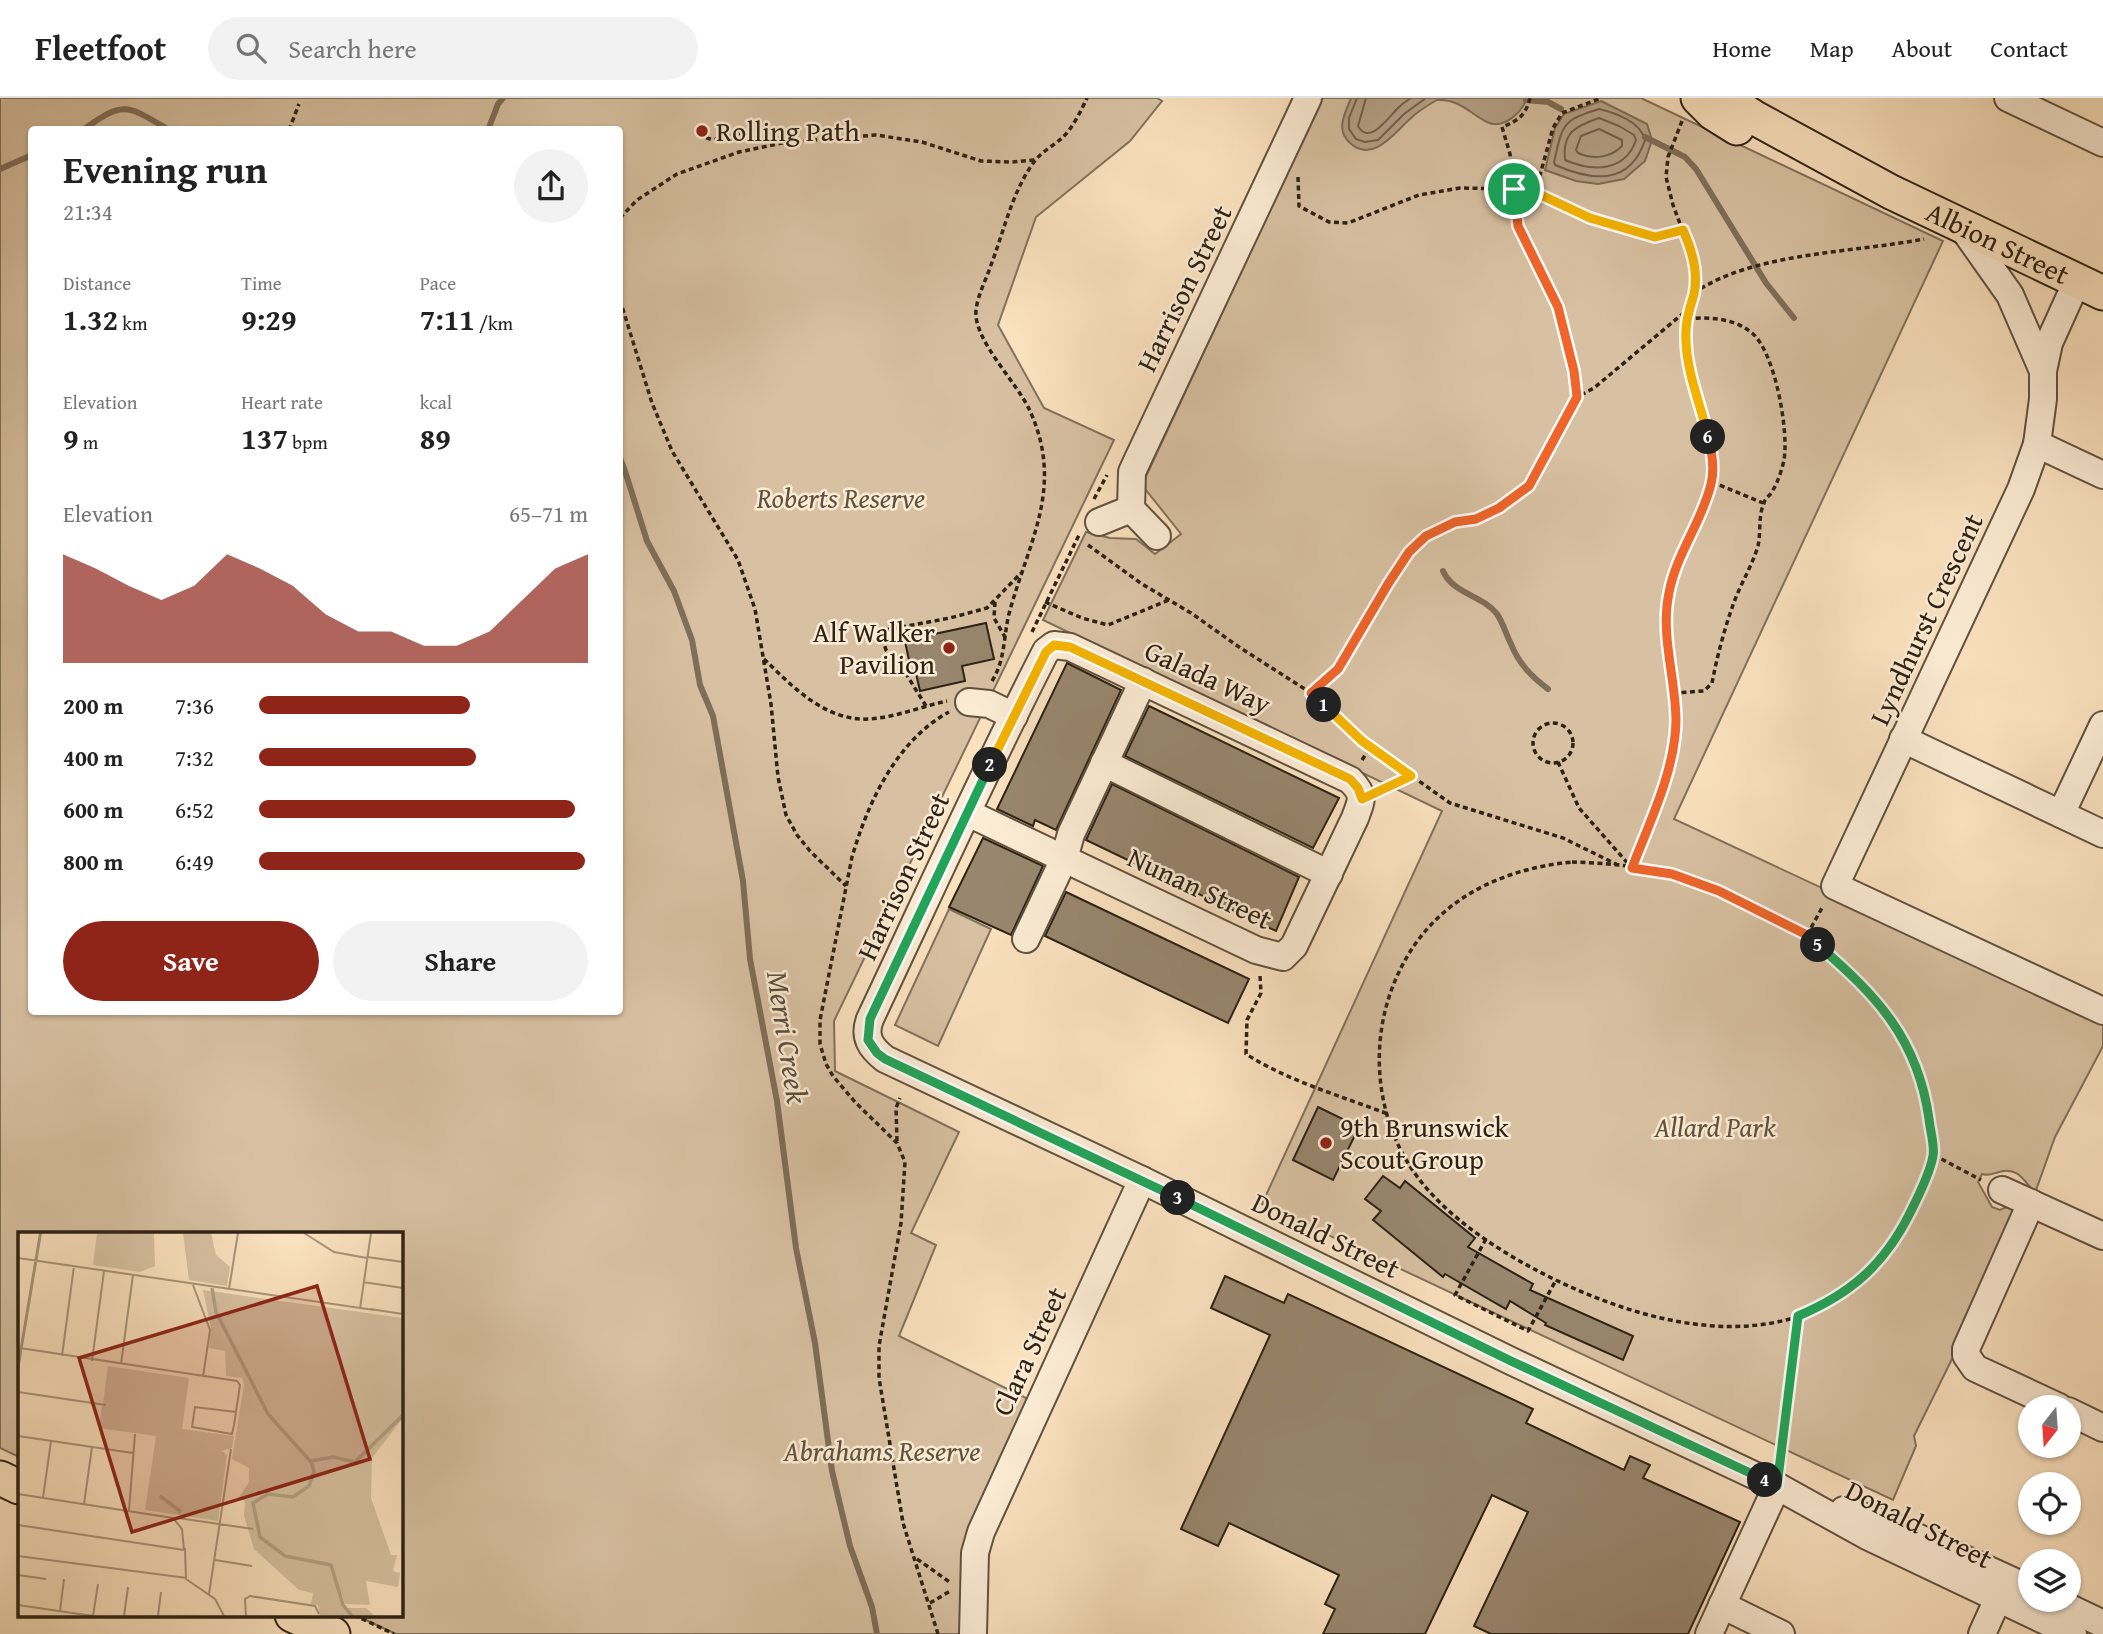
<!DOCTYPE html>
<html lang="en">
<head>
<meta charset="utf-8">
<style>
  body { margin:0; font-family:"Gentium Book Plus",serif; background:#f2f2f2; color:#222; height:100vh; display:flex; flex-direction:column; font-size:26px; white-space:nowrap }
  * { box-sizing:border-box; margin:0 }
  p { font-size:23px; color:#767676 }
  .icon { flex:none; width:38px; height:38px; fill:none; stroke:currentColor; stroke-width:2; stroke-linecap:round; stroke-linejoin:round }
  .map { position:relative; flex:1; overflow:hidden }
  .side { position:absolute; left:28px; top:28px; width:595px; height:889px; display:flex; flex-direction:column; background:#fff; border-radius:7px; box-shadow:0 2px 5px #0004 }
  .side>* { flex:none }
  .needle { width:46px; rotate:197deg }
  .tools { position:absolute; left:2018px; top:1297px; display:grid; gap:14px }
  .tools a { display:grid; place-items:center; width:63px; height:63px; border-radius:50%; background:#fff; box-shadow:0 2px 5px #0004; font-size:35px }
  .pin { position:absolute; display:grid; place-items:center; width:60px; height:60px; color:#fff; margin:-30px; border:4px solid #fff; border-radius:50%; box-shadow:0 2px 7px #0007 }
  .km { position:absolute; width:35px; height:35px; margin:-18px; border-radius:50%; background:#222; color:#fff; font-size:19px; line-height:35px; text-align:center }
  .round { display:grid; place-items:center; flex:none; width:74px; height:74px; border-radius:37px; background:#f2f2f2 }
  .summary { display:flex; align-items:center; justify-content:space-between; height:119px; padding:0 35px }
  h1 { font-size:38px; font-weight:700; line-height:52px }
  .metrics { display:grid; grid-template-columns:repeat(3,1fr); gap:10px; height:119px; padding:7px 35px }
  .metrics div { display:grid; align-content:center }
  .metrics b { font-size:30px; font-weight:700 }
  .metrics small { font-size:19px; font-weight:400 }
  .metrics p { font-size:19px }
  .chart { height:196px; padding:14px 35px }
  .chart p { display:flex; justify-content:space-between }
  .chart svg { width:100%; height:126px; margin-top:7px; fill:#8f2418; opacity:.7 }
  .cta { display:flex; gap:14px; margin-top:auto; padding:14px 35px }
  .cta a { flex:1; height:80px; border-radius:42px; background:#8f2418; color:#fff; font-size:28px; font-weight:700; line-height:80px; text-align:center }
  .cta a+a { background:#f2f2f2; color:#222 }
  ul { padding:0 35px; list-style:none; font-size:23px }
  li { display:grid; grid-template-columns:112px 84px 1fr; align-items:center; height:52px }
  li i { height:18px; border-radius:9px; background:#8f2418 }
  header { display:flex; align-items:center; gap:42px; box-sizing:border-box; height:98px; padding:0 35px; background:#fff; border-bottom:2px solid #e0e0e0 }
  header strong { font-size:33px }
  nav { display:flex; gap:38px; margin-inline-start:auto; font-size:24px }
  .search { width:490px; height:63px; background:#f2f2f2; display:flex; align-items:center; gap:18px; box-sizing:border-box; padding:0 24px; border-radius:38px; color:#767676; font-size:26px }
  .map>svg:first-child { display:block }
  .green { fill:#d8c1a2; stroke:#82725c; stroke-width:2; fill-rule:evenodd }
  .water { fill:#b5a186; stroke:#7f6e59; stroke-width:2 }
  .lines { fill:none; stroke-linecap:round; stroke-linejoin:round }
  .shore { stroke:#71624e; stroke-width:2 }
  .stream { stroke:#7f6e59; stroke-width:6 }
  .building { fill:#98866e; stroke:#2d2216; stroke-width:2 }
  .minor-casing { stroke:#605240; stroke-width:30 }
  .major-casing { stroke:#2d2216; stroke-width:37 }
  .path { stroke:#2d2216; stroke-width:3.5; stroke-dasharray:5 3.5; stroke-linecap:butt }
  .minor { stroke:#fcecd5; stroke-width:26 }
  .major { stroke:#fbe2bf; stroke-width:33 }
  .split-1-casing { stroke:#fff; stroke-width:14 }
  .split-2-casing { stroke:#fff; stroke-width:14 }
  .split-3-casing { stroke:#fff; stroke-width:14 }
  .split-4-casing { stroke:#fff; stroke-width:14 }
  .split-5-casing { stroke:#fff; stroke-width:14 }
  .split-6-casing { stroke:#fff; stroke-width:14 }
  .split-7-casing { stroke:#fff; stroke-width:14 }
  .split-1 { stroke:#f0652b; stroke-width:9 }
  .split-2 { stroke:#f5b400; stroke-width:9 }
  .split-3 { stroke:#22a559; stroke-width:9 }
  .split-4 { stroke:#22a559; stroke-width:9 }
  .split-5 { stroke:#22a559; stroke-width:9 }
  .split-6 { stroke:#f0652b; stroke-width:9 }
  .split-7 { stroke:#f5b400; stroke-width:9 }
  .poi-dot { fill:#8f2418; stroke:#fcecd5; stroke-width:2.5 }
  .labels { text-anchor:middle; stroke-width:5; stroke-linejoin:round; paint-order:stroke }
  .poi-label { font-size:28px; fill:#2d2216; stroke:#fcecd5; text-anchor:start }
  .street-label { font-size:28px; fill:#2d2216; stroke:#fcecd5 }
  .park-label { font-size:28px; font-style:italic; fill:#605240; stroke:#fcecd5 }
  .water-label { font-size:30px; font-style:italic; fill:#5d4e3d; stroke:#fcecd5 }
  .inset-river { fill:none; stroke:#b5a186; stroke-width:3.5 }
  .inset-road { fill:none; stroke:#a9957b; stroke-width:2 }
  .view { fill:#8f2418; fill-opacity:0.15; stroke:#8f2418; stroke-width:3.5 }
  .inset-edge { fill:none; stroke:#2d2216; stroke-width:3.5 }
</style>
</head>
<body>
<header>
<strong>Fleetfoot</strong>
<div class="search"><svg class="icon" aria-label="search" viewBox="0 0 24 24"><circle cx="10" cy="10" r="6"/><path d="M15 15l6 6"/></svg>Search here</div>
<nav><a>Home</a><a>Map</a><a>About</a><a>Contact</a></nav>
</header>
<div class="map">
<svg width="2103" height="1536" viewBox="0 0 2103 1536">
  <rect width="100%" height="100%" fill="#fbe2bf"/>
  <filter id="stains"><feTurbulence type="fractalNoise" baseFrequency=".00286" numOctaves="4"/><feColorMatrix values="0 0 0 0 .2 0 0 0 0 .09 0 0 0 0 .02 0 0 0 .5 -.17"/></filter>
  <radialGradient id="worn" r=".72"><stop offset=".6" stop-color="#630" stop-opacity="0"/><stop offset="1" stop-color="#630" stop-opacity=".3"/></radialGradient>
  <g class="green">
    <path d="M0 0H1157L1162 3 1130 43 1036 119 998 227 1044 310 1114 342 834 923 835 973 959 1034 911 1135 936 1147 899 1238 1028 1301 969 1432 961 1536H396L355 1517H401V1135H19V1359L0 1350ZM32 32H620V914H32Z"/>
    <path d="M1322 0H1641L1943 143 1674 721 2103 921V948L2055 1039 2035 1095C2024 1083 2018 1068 1999 1074 1992 1076 1989 1078 1982 1076L1978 1084 1992 1109 2000 1112 2009 1108 2023 1112 1971 1227C1959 1236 1951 1243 1953 1259L1914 1338 1916 1348 1893 1402 1262 1106 1442 713 1043 522 1086 434 1110 440 1136 441 1155 456 1181 436 1142 387Z"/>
    <path d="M949 811 991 831 938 948 895 927Z"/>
  </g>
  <g class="water">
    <path d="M1351 0H1526V2C1521 15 1503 32 1487 24 1469 15 1460 1 1437 2 1428 7 1418 13 1410 21 1395 34 1373 66 1350 45 1335 31 1345 16 1351 0Z"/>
    <path d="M1601 3 1647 26 1652 42 1645 63 1624 81 1598 86 1576 83 1545 72 1555 30 1564 16Z"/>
  </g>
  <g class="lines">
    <g class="shore">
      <path d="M1357 0 1349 20V31L1356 41 1365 44 1378 42 1404 16 1426 0"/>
      <path d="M1366 0 1358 28C1369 48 1388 20 1397 11 1401 7 1406 3 1411 0"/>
      <path d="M1599 11C1616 15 1641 24 1645 42 1630 88 1592 83 1555 67L1554 64C1563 26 1561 23 1599 11Z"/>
      <path d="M1599 20 1619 28 1634 37 1636 42C1625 74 1593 74 1565 62 1562 34 1576 28 1599 20Z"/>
      <path d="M1599 31 1622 42V48C1610 60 1594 62 1578 55L1576 52 1581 38Z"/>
    </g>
    <g class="stream">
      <path d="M1526 2 1548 4 1561 11"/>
      <path d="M83 32C124 2 127 7 169 32"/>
      <path d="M488 32 498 6 503 0"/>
      <path d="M1645 39 1685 59 1696 71 1766 185 1794 220"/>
      <path d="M0 71 32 57"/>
      <path d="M620 360 625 373 647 443 674 493 692 542 700 587 713 618 743 783 750 861 777 1003 796 1150 815 1245 832 1373 850 1448 872 1509 877 1536"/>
      <path d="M1443 473C1453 496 1482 497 1497 516 1503 525 1506 536 1511 546 1519 566 1531 578 1548 591"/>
    </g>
  </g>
  <g class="building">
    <path d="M986 525 994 561 962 568 965 583 920 593 913 562H909L904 539 924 535 925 538Z"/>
    <path d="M1067 565 1121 592 1056 732 1035 722 1033 728 997 711Z"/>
    <path d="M1149 608 1339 700 1313 750 1125 658Z"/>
    <path d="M1112 686 1299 779 1276 833 1086 742Z"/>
    <path d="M983 740 1043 768 1011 837 949 809Z"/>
    <path d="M1066 794 1249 881 1228 925 1045 838Z"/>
    <path d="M1318 1009 1359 1029 1333 1082 1293 1062Z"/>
    <path d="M1383 1078 1400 1090 1405 1083 1475 1140 1468 1149 1533 1186 1530 1192 1633 1238 1623 1262 1545 1227 1546 1225 1510 1203 1506 1211 1445 1176 1443 1179 1373 1122 1381 1113 1365 1101Z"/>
    <path d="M1225 1178 1284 1205 1288 1196 1533 1311 1526 1325 1624 1372 1630 1358 1650 1367 1643 1380 1740 1424 1688 1536H1491L1474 1528 1528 1414 1492 1397 1425 1536H1323L1335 1511 1325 1506 1339 1477 1229 1425 1218 1448 1181 1431 1270 1237 1211 1210Z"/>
  </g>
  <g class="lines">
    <g class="minor-casing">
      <g id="minor">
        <path d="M2008 0 2103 45"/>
        <path d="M1962 129 2010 197 2043 273"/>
        <path d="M2077 183 2049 245 2043 273V301L2037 346 2021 391 1835 788 2103 913"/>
        <path d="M2037 346 2103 377"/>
        <path d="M1131 411 1157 438"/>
        <path d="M1099 424 1131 411 1132 374 1138 361 1308 0"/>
        <path d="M969 604 989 606 1014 618"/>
        <path d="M1903 641 2103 736"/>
        <path d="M1104 665 1329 776"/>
        <path d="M968 715 1256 852 1283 859 1294 848 1355 720C1362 701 1365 697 1350 682L1070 549 1054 547 1046 553C984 674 928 798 870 921 863 939 871 950 885 961L1142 1082 1511 1263 1777 1388 1867 1438 2073 1536"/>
        <path d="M2061 716 2103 627"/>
        <path d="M1026 841 1064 761 1071 736 1143 583"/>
        <path d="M2002 1092 2103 1138"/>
        <path d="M2031 1105 1966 1251V1257L1975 1270 2059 1309"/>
        <path d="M2068 1313 2103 1330"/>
        <path d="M1844 1412 1897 1430 2030 1491"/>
        <path d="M2053 1502 2103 1526"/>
        <path d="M1722 1507 1781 1536"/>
        <path d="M973 1536 975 1455 981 1434 1142 1082"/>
        <path d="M1709 1536 1777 1388"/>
        <path d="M1982 1536 2005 1485"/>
      </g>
    </g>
    <g class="major-casing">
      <g id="major">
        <path d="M1698 0 1713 15 1737 30"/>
        <path id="s1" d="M1724 0 1755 20 1891 94 2103 195"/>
        <path d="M0 1380 19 1389"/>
        <path d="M292 1517 333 1536"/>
      </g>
    </g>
    <g class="path">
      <path d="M1530 0C1526 17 1518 23 1502 29L1510 56 1518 128 1558 209 1574 273 1577 299"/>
      <path d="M1682 23 1668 59 1666 79 1673 107 1694 163V195"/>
      <path d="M289 32 299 6"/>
      <path d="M702 33 704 39 713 42 763 30 785 43"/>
      <path d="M1298 79 1299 108 1329 124 1348 125 1419 97 1460 90 1515 91 1541 97 1590 120 1655 139 1683 132"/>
      <path d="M1535 95 1553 30 1562 15 1601 0"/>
      <path d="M620 120 637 102 677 76 739 54 787 44 876 37 922 44 981 63 1012 64 1035 62"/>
      <path d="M620 202 652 305 672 353 738 462 755 511 771 606 778 679 786 717 797 737 810 753 846 788"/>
      <path d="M1712 384 1763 405"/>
      <path d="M1094 401 1107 377"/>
      <path d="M1088 447 1142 486 1191 515 1239 549 1311 595 1362 643 1450 705 1563 740 1618 767"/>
      <path d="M995 504 994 520 1005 539"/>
      <path d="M1045 504 1082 520 1108 527 1169 502"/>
      <path d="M1032 534 1079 437"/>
      <path d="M764 561C796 592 830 628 879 620 901 617 924 608 947 603"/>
      <path d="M992 583C1006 561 1003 537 1010 512 1030 441 1064 388 1030 313 1017 284 973 242 976 212 978 196 986 182 991 167 1004 133 1012 94 1034 64 1041 54 1053 48 1062 40 1072 31 1081 13 1087 0"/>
      <path d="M1312 594 1338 571 1409 454 1426 438 1455 424 1476 421 1499 410 1529 388 1577 299 1594 290 1686 213"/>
      <path d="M1673 595 1704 593 1712 585C1717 559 1724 532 1733 507 1740 487 1752 468 1758 448 1761 435 1758 418 1764 405 1765 400 1771 397 1773 392 1778 384 1782 371 1784 362 1789 333 1775 254 1752 235 1732 219 1709 219 1685 221"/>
      <path d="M926 608 903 571 886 552 880 533 950 520 987 510 1021 475"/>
      <circle cx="1553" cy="645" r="20"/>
      <path d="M1362 662 1370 650"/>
      <path d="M1558 664 1579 710 1631 769"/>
      <path d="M1383 691 1411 678"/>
      <path d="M1572 764C1606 765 1642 768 1675 778 1708 787 1739 803 1770 818 1782 824 1795 829 1806 836 1816 843 1826 854 1836 862 1883 903 1920 953 1928 1016 1930 1028 1934 1043 1933 1055 1933 1073 1909 1119 1899 1135 1816 1273 1653 1234 1536 1172 1489 1147 1436 1111 1408 1065 1373 1008 1370 934 1399 874 1432 804 1498 771 1572 764Z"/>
      <path d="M1632 770C1650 723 1675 674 1676 623 1676 581 1660 537 1668 496 1677 449 1715 408 1712 360 1711 333 1698 309 1692 283 1684 253 1683 224 1694 195 1753 154 1853 155 1924 141"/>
      <path d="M1807 837 1823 808"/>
      <path d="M1260 878 1261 895 1247 922 1246 956C1288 983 1341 998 1388 1016"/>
      <path d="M897 1043 896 1010 900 1000"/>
      <path d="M1934 1057 1981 1082"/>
      <path d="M1486 1141 1455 1197 1528 1233 1556 1182"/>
      <path d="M1778 1362 1798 1218"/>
      <path d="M917 1461 951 1485"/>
      <path d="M930 1505 952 1492"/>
      <path d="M354 1517 394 1536"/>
      <path d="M938 1536 903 1425 879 1280V1248L901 1125 905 1064 897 1045 855 1004 833 978 826 966 820 946V922L852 759C868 704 897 642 949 614"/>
    </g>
    <use href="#minor" class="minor"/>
    <use href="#major" class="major"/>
  </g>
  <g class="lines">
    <g class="split-1-casing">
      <path id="split-1" d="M1324 607 1311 595 1338 571 1388 486 1409 454 1426 438 1455 424 1476 421 1499 410 1529 388 1577 299 1574 273 1558 209 1518 128 1514 91"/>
    </g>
    <g class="split-2-casing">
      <path id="split-2" d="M990 667 1046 554 1054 547 1070 549 1350 681 1358 690 1362 701 1411 678 1362 643 1324 607"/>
    </g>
    <g class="split-3-casing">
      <path id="split-3" d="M990 667 870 921 868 942 877 955 885 961 1178 1100"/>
    </g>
    <g class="split-4-casing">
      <path id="split-4" d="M1178 1100 1511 1263 1765 1382"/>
    </g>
    <g class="split-5-casing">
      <path id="split-5" d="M1765 1382 1777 1388 1798 1218C1850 1196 1883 1168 1909 1117 1917 1101 1930 1076 1933 1058 1935 1048 1930 1032 1929 1021 1918 941 1877 898 1818 847"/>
    </g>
    <g class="split-6-casing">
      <path id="split-6" d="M1708 339C1712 354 1715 371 1711 386 1702 424 1676 456 1669 495 1660 537 1676 581 1676 623 1675 673 1650 723 1632 770L1672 776 1719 793 1807 837 1818 847"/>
    </g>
    <g class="split-7-casing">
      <path id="split-7" d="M1514 91 1541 97 1590 120 1655 139 1683 132C1692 152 1699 174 1694 196 1689 214 1685 223 1686 243 1687 276 1701 307 1708 339"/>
    </g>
    <use href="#split-1" class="split-1"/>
    <use href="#split-2" class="split-2"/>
    <use href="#split-3" class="split-3"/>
    <use href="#split-4" class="split-4"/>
    <use href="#split-5" class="split-5"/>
    <use href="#split-6" class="split-6"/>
    <use href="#split-7" class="split-7"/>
  </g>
  <g class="poi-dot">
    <circle cx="702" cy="33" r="7"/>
    <circle cx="949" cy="550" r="7"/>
    <circle cx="1326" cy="1045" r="7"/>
  </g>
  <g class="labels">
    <g class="poi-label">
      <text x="716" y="43">Rolling Path</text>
      <text x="935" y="544" text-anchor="end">Alf Walker<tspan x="935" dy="32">Pavilion</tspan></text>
      <text x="1340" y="1039">9th Brunswick<tspan x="1340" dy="32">Scout Group</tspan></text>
    </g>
    <g class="street-label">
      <text dy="10" stroke="none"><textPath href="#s1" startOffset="310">Albion Street</textPath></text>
      <text transform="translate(1184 190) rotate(-64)" y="10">Harrison Street</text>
      <text transform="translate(1926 521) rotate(-65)" y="10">Lyndhurst Crescent</text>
      <text transform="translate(1208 579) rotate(25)" y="10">Galada Way</text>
      <text transform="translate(903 778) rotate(-65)" y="10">Harrison Street</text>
      <text transform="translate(1200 790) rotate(25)" y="10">Nunan Street</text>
      <text transform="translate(1326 1137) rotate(26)" y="10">Donald Street</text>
      <text transform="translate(1029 1253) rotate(-65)" y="10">Clara Street</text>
      <text transform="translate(1919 1426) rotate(27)" y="10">Donald Street</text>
    </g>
    <g class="park-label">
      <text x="841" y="410">Roberts Reserve</text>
      <text x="1715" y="1039">Allard Park</text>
      <text x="882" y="1363">Abrahams Reserve</text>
    </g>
    <g class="water-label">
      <text transform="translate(787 939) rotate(81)" y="10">Merri Creek</text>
    </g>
  </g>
  <g transform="translate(18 1134)">
    <rect width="385" height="385" fill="#fbe2bf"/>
    <path d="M79 1H136L137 34 122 40 75 33ZM165 1H193L198 23 212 35 209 54 171 48ZM185 58 385 86V186L354 226 353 266 373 323H379L375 339 382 341 380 355 348 349 352 373 327 372 323 360 325 373 330 380 329 376H348L357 384H279H302L300 373 293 372 295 361 281 358 236 317 226 284 227 269 220 267 231 250V236L214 227 226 152 224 146 208 144 207 119 191 116 193 96ZM90 134 171 146 164 197 216 204 214 216 204 219 209 223 200 289 127 278 138 204 81 196 84 174H91L85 172Z" fill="#d8c1a2"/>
    <path class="inset-river" d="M194 56 198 80 250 182 293 230 296 239 291 254 275 265 250 262 235 271 242 305 267 324 313 333 325 373 334 384M293 229 315 225 337 230 385 183M142 264 163 280"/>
    <path class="inset-road" d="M286 1 316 20 349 26M349 25 385 30M0 26 356 78M345 50 385 56M175 53 192 98 185 145M211 57 220 1M342 77 353 1M352 77 385 82M2 116 219 149 222 153 218 180 216 193 214 202 174 195 177 175 218 180M44 124 56 34M74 129 86 39M103 132 115 43M0 133 22 1M0 138 23 1M0 160 88 173M0 204 115 221M0 262 155 286 164 297 166 318M25 266 33 209M66 272 74 215M111 278 117 202M160 286 235 297M0 293 166 318M167 316 168 347 197 367 206 384M0 324 169 346M197 328 234 334M0 343 28 347M191 362 213 217M0 373 75 384M42 379 46 347M75 384 80 352M106 384 110 355M140 384 143 360M228 384 227 367 232 364 297 374 301 382"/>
    <path class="view" d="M299 54 352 227 114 300 61 126Z"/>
    <rect width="385" height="385" class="inset-edge"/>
  </g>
  <rect width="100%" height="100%" filter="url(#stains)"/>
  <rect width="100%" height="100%" fill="url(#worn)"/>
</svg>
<div class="tools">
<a><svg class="needle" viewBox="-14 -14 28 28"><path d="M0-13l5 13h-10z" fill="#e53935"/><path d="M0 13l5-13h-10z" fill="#767676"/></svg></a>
<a><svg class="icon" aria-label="locate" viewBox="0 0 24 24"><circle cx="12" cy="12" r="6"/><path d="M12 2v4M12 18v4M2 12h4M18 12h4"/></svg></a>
<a><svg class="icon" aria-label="layers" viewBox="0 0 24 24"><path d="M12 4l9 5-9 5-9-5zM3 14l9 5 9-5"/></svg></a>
</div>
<div class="pin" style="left:1514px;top:91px;background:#1e9e55"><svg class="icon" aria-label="arrive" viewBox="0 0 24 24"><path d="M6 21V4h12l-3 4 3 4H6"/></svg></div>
<b class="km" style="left:1324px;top:607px">1</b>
<b class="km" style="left:990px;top:667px">2</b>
<b class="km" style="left:1178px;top:1100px">3</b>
<b class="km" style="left:1765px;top:1382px">4</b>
<b class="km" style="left:1818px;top:847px">5</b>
<b class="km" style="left:1708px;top:339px">6</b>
<section class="side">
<div class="summary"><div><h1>Evening run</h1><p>21:34</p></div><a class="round"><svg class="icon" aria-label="share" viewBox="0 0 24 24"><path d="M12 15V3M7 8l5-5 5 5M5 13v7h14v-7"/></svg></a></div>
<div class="metrics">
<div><p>Distance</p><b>1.32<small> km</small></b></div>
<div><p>Time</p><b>9:29</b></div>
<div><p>Pace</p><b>7:11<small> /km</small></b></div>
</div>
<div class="metrics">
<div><p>Elevation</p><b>9<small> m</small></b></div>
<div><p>Heart rate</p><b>137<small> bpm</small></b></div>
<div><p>kcal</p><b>89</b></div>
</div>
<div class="chart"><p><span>Elevation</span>65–71 m</p>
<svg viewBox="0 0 160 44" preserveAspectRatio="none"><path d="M0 44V6L10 11L20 17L30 22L40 17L50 6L60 11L70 17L80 27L90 33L100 33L110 38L120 38L130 33L140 22L150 11L160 6V44z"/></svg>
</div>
<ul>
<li><b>200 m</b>7:36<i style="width:64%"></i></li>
<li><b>400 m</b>7:32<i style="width:66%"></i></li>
<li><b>600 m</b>6:52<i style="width:96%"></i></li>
<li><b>800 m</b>6:49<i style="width:99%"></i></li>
</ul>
<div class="cta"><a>Save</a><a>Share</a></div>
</section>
</div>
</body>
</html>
